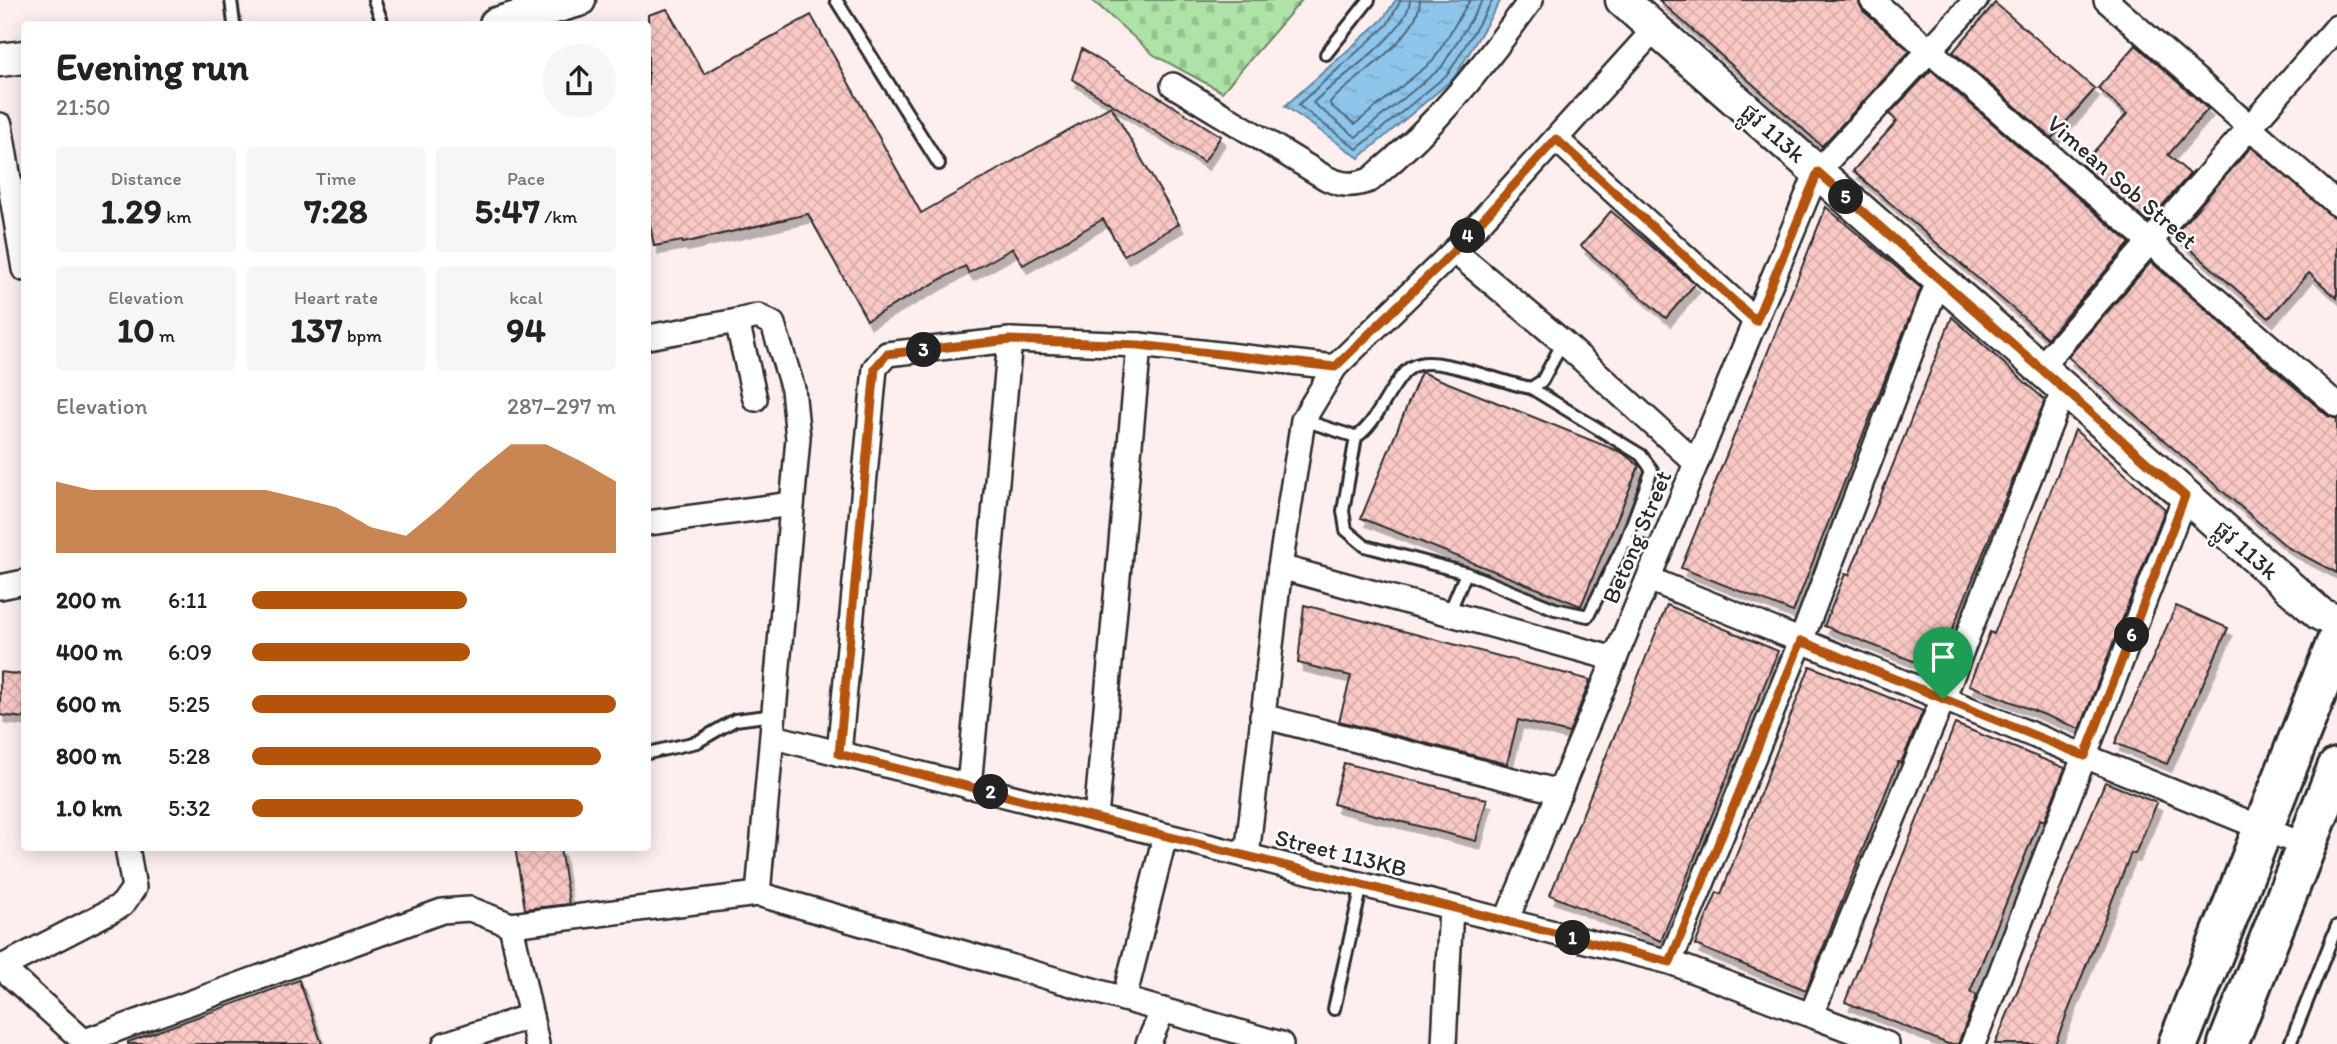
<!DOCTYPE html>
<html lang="en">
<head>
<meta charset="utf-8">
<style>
  body { margin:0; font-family:Itim,"Noto Sans Khmer",sans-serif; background:#f6f6f6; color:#222; height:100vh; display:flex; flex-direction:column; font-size:26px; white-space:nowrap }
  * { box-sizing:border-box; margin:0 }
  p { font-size:23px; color:#767676 }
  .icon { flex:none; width:38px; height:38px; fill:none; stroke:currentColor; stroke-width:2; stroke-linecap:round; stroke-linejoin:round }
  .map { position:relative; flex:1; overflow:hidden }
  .sheet { position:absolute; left:21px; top:21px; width:630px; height:830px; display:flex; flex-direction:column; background:#fff; border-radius:7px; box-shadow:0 4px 18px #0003 }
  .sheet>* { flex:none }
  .pin { position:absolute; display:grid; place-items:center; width:60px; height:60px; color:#fff; margin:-72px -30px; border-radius:50% 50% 50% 0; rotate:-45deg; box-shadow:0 0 7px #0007 }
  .pin .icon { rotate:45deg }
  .km { position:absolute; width:35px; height:35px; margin:-18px; border-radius:50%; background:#222; color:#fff; font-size:19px; line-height:35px; text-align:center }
  .round { display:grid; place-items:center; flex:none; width:74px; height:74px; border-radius:37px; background:#f6f6f6 }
  .overview { display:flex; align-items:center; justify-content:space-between; height:119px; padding:0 35px }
  h1 { font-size:38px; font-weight:700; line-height:52px }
  .metrics { display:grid; grid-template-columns:repeat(3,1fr); gap:10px; height:119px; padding:7px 35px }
  .metrics div { display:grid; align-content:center; border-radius:7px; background:#f6f6f6; text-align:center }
  .metrics b { font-size:35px; font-weight:700 }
  .metrics small { font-size:19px; font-weight:400 }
  .metrics p { font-size:19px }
  .chart { height:196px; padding:14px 35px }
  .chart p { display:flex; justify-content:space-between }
  .chart svg { width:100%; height:126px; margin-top:7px; fill:#b45309; opacity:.7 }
  ul { padding:0 35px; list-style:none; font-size:23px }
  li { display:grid; grid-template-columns:112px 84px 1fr; align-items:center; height:52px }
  li i { height:18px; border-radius:9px; background:#b45309 }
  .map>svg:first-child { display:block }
  .cemetery { fill:url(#cemetery-stones); stroke:#6c8768; stroke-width:2 }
  .water { fill:url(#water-ripples); stroke:#66879e; stroke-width:2 }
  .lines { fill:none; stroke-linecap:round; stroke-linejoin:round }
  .shore { stroke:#526978; stroke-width:2 }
  .building { fill:url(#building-cross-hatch); stroke:#2b2b2b; stroke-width:2; filter:url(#shadow) }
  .lane-casing { stroke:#2b2b2b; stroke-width:16 }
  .street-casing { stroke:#2b2b2b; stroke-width:28 }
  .secondary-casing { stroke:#2b2b2b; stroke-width:37 }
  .highway-casing { stroke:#2b2b2b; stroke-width:44 }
  .lane { stroke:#fff; stroke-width:10 }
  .street { stroke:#fff; stroke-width:23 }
  .secondary { stroke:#fff; stroke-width:32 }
  .highway { stroke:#fff; stroke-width:38 }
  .route-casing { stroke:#fff; stroke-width:14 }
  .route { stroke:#b45309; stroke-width:9 }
  .labels { text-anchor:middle; stroke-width:5; stroke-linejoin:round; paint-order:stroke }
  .street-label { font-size:24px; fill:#2b2b2b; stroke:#fff }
</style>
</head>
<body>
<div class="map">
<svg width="2337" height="1044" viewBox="0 0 2337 1044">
  <defs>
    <pattern id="cemetery-stones" width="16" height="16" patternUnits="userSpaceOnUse" patternTransform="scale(1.75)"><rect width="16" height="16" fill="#ade3a6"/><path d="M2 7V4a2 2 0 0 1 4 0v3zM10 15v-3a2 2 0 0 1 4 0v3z" fill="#95c38f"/></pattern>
    <pattern id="water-ripples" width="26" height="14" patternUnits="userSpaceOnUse" patternTransform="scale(1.75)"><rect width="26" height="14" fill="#8dc5eb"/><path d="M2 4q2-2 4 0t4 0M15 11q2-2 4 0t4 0" fill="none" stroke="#7aa9ca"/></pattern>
    <pattern id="building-cross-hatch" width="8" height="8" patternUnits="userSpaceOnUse" patternTransform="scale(1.75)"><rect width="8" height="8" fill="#fac9c6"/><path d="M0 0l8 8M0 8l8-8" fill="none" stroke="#d6adaa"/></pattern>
    <filter id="shadow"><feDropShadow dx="4.5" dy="8" stdDeviation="0" flood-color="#0004"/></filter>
  </defs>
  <rect width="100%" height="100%" fill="#feefee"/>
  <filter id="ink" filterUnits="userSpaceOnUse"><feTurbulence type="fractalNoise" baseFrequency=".0143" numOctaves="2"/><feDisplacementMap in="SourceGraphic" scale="14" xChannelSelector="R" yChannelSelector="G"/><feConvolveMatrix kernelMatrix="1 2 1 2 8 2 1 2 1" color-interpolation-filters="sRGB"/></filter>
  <g filter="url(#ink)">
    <path class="cemetery" d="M1092 0H1302L1222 92 1154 55Z"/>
    <path class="water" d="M1396 0H1501L1454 78 1359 158 1285 106 1382 20Z"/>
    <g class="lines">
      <g class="shore">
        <path d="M1401 0 1387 25 1298 105 1357 149 1448 74 1493 0"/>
        <path d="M1410 0C1408 34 1336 79 1313 103L1356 137 1441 68 1483 0"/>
        <path d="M1420 0C1419 38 1355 77 1330 102L1331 106 1355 124 1433 61 1470 0"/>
      </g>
    </g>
    <g class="building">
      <path d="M1659 0H1858L1863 11 1910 51 1822 146Z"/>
      <path d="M1995 3 2095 89 2052 138 1953 52Z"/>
      <path d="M667 9 704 74 811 15 921 213 1111 106 1179 224 1124 255 1103 219 1023 265 1013 248 969 273 965 266 867 320 808 214 683 243 682 241 654 246 648 214V15Z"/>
      <path d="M2136 45 2208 109 2168 155 2190 174 2148 222 2082 165 2127 114 2098 88Z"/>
      <path d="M1082 49 1221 136 1204 162 1072 79Z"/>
      <path d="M1931 70 2130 243 2047 338 1853 171 1897 121 1889 114Z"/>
      <path d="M2251 147 2337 219V298L2309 273 2269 318 2174 235Z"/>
      <path d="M1826 207 1921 288 1793 612 1681 568Z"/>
      <path d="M1611 211 1695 284 1666 318 1581 246Z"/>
      <path d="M2151 262 2328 416 2337 419V573L2287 547 2068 357Z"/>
      <path d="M1952 317 2045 400 1936 670 1824 626 1845 574 1849 575Z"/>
      <path d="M1421 372 1623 453 1639 466 1581 606 1361 518Z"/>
      <path d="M2075 430 2165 509 2080 729 1969 685 1990 632 1994 634Z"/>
      <path d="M1304 605 1590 680 1588 686 1569 733 1518 720 1507 764 1339 721 1351 676 1298 663Z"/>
      <path d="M1667 605 1778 651 1661 941 1550 895Z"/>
      <path d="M2176 606 2228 628 2167 764 2115 743Z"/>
      <path d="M1810 666 1923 711 1901 763 1898 762 1806 990 1695 945 1717 892 1721 894Z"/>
      <path d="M0 672 24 675V718L0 715Z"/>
      <path d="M1955 724 2065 768 2044 821 2040 819 1970 992 1977 995 1958 1044H1948L1845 1002Z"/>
      <path d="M1344 763 1487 799 1476 841 1333 804Z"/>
      <path d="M2105 782 2157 803 2135 854 2131 853 2055 1044H1995Z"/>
      <path d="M515 847H560L569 904 525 909Z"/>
      <path d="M299 980 322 1044H128V1042Z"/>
    </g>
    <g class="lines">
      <g class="lane-casing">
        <g id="lane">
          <path d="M231 0 234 24"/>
          <path d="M374 0 383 24"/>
          <path d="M836 0 939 164"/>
          <path d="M1326 54 1369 0"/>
          <path d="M1303 420 1356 437C1373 426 1383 402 1395 385 1402 375 1407 367 1419 364 1443 358 1503 383 1531 388L1542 381 1563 342"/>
          <path d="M1356 437 1343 511 1346 530 1365 546 1466 573 1555 609 1588 616 1626 540 1652 470 1641 455 1531 388"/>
          <path d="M1626 540 1659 552"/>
          <path d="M1449 613 1466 573"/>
          <path d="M648 753 697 742 735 720 774 715"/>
          <path d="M1334 1009 1362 885"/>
          <path d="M2290 1044 2337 926"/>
        </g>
      </g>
      <g class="street-casing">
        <g id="street">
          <path d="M1872 0 2337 405"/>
          <path d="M2106 0 2337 204"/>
          <path d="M1173 85 1326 178C1343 186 1353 186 1370 180 1437 125 1481 69 1531 0"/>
          <path d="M0 125 24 269"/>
          <path d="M1556 139 1756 321"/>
          <path d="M1454 251 1563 342 1696 463"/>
          <path d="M737 321 758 316 773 324 793 389 798 438 758 894"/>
          <path d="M648 337 737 321 755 399"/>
          <path d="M2040 368 2337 27"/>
          <path d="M648 523 792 504"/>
          <path d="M1280 567 1615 659"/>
          <path d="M1649 579 2306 846"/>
          <path d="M0 587 24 582"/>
          <path d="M1262 716 1560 792"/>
          <path d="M774 737 1670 962 1887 1044"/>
          <path d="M839 754 875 368 887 354 1010 340 1139 345 1335 367"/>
          <path d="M969 787 1010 340"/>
          <path d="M1096 818 1139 345"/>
          <path d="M1247 856 1280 567 1303 420 1335 367 1454 251 1655 29"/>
          <path d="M1506 921 1817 172 1976 0"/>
          <path d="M511 925 537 1044"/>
          <path d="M1670 962 1801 641 1939 279"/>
          <path d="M0 966 87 1044"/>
          <path d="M2 967 122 905 134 888 127 847"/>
          <path d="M1124 999 1165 836"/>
          <path d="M1811 1015 1943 699 2064 389"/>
          <path d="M85 1041 442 911 470 909 511 925 758 894 1281 1044"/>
          <path d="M445 1044 531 1016"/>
          <path d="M1148 1044 1163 1010"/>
          <path d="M1444 1044 1451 907"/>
          <path d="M1973 1044 2185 496"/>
        </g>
      </g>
      <g class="secondary-casing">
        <g id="secondary">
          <path d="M1622 0 2320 614 2337 622"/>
          <path d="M496 24 579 0"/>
          <path d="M0 60 24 57"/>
        </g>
      </g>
      <g class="highway-casing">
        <g id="highway">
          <path d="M2178 1044 2337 641"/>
          <path d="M2228 1044 2337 768"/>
        </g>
      </g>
      <use href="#lane" class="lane"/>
      <use href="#street" class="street"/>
      <use href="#secondary" class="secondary"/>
      <use href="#highway" class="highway"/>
    </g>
  </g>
  <g class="lines" filter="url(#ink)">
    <g class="route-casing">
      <path id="route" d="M1556 139 1756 321 1818 172 2185 496 2085 756 1801 641 1670 962 839 754 875 368 887 354 1010 340 1139 345 1335 367 1454 251Z"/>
    </g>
    <use href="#route" class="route"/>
  </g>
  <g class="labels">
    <g class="street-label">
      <text transform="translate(1773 133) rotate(41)" y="8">ផ្លូវ 113k</text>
      <text transform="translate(2122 182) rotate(41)" y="8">Vimean Sob Street</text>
      <text transform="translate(1637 537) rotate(-67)" y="8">Betong Street</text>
      <text transform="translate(2246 550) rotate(41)" y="8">ផ្លូវ 113k</text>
      <text transform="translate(1341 853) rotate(14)" y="8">Street 113KB</text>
    </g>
  </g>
</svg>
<div class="pin" style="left:1943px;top:699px;background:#1e9e55"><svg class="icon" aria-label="arrive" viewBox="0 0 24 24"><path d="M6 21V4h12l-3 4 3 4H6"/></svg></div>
<b class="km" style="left:1573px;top:938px">1</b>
<b class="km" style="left:991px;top:792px">2</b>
<b class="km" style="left:924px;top:350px">3</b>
<b class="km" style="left:1468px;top:236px">4</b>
<b class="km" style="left:1846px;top:197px">5</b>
<b class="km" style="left:2132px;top:635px">6</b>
<section class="sheet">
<div class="overview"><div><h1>Evening run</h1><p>21:50</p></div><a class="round"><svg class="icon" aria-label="share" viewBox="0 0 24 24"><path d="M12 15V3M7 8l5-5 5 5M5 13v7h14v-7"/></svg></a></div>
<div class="metrics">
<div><p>Distance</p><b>1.29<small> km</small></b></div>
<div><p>Time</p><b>7:28</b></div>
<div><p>Pace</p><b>5:47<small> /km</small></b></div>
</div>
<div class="metrics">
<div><p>Elevation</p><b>10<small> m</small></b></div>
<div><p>Heart rate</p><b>137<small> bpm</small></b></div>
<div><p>kcal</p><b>94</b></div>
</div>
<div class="chart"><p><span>Elevation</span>287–297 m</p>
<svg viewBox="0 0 160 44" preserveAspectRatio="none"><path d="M0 44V19L10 22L20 22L30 22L40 22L50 22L60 22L70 25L80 28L90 35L100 38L110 28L120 16L130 6L140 6L150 12L160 19V44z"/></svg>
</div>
<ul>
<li><b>200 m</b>6:11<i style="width:59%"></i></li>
<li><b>400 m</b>6:09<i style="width:60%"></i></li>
<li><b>600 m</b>5:25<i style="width:100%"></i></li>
<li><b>800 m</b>5:28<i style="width:96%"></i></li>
<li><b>1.0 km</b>5:32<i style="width:91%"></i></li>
</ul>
</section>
</div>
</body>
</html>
